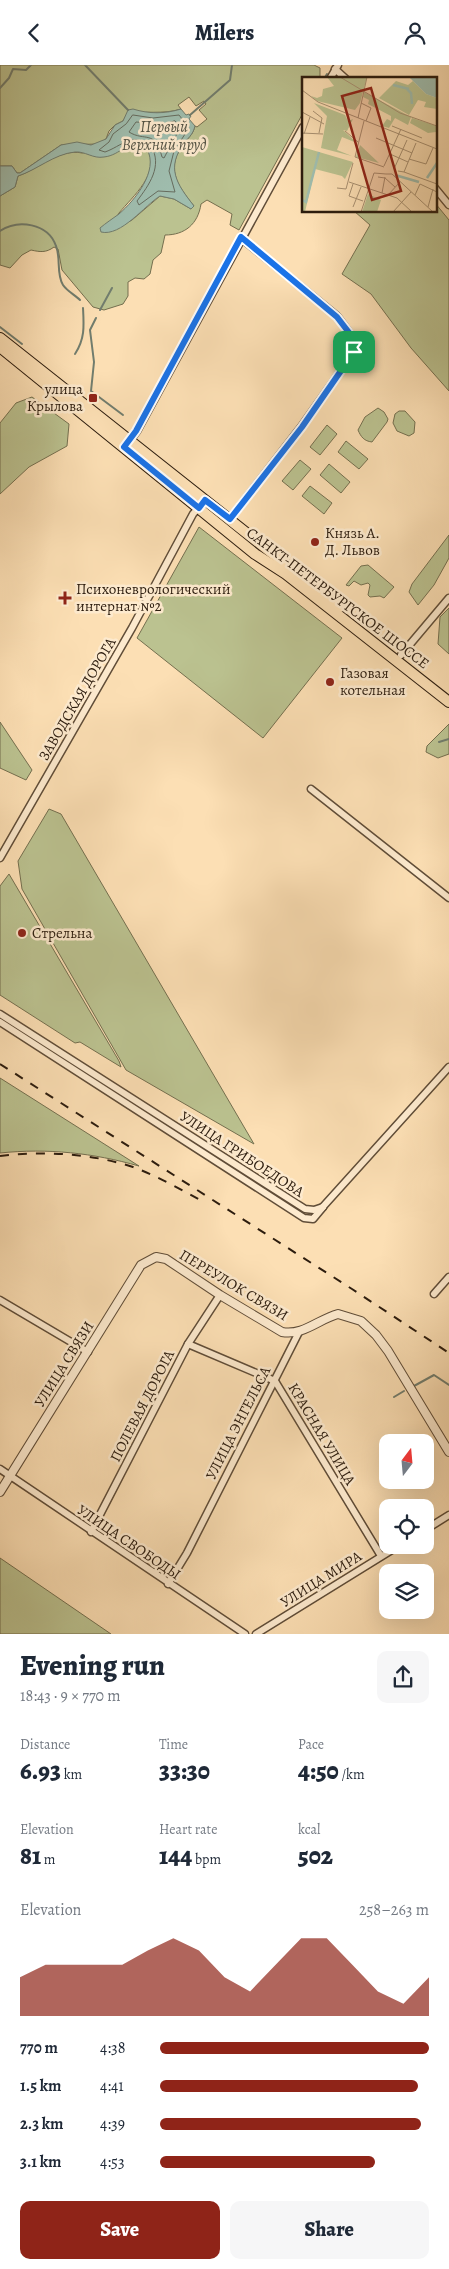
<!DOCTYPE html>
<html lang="en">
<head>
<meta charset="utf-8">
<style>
  body { margin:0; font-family:Alegreya,serif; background:#f6f6f7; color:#1f2937; height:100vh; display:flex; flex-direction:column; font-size:19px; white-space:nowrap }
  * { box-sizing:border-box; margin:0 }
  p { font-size:16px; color:#747a83 }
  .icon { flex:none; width:28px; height:28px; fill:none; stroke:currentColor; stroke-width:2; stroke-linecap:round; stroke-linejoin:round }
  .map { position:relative; height:1569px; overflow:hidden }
  .drawer { display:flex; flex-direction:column; background:#fff; flex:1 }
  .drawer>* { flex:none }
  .needle { width:32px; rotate:16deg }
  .tools { position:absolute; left:379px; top:1369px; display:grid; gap:10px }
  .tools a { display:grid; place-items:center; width:55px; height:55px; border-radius:10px; background:#fff; box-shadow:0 5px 20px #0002; font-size:25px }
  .pin { position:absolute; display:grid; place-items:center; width:42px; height:42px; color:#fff; margin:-21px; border-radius:10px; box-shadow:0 2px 8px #0006 }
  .round { display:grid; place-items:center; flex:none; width:52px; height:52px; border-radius:10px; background:#f6f6f7 }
  .headline { display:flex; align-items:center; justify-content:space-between; height:85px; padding:0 20px }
  h1 { font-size:28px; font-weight:800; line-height:38px }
  .stats { display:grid; grid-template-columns:repeat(3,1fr); gap:8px; height:85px; padding:5px 20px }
  .stats div { display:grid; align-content:center }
  .stats b { font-size:25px; font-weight:800 }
  .stats small { font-size:14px; font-weight:400 }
  .stats p { font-size:14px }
  .chart { height:140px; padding:10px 20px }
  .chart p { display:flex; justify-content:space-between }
  .chart svg { width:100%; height:90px; margin-top:5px; fill:#8f2418; opacity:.7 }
  .action { display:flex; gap:10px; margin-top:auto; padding:10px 20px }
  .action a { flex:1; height:58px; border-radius:10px; background:#8f2418; color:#fff; font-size:20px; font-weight:800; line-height:58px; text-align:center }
  .action a+a { background:#f6f6f7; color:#1f2937 }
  ul { padding:0 20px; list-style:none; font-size:16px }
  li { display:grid; grid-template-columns:80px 60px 1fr; align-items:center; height:38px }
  li i { height:12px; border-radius:6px; background:#8f2418 }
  header { display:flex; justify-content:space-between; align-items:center; height:65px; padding:0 20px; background:#fff; font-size:22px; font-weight:800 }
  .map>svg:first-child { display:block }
  .green { fill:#bbc290; stroke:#746f4f }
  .water { fill:#9fbdae; stroke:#717d6e }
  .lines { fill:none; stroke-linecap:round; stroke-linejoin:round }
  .shore { stroke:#666c5e; stroke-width:1 }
  .stream { stroke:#717d6e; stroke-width:2 }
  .minor-casing { stroke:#604d38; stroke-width:9 }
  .tertiary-casing { stroke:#604d38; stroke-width:10 }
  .primary-casing { stroke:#2c1c0e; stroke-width:12 }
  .minor { stroke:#fdeace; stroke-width:6 }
  .tertiary { stroke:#fdeace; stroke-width:8 }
  .primary { stroke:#fcdfb4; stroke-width:10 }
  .rail { stroke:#2c1c0e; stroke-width:2; stroke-dasharray:9 9; stroke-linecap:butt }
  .route-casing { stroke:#fff; stroke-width:10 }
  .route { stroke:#1a73e8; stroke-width:6 }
  .poi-dot { fill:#8f2418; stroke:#fdeace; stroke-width:2 }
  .labels { text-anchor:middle; stroke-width:5; stroke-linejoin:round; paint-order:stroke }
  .poi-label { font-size:15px; fill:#2c1c0e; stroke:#fdeace; text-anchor:start }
  .street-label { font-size:15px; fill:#2c1c0e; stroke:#fdeace }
  .water-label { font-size:16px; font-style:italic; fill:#545446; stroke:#fdeace }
  .inset-river { fill:none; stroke:#9fbdae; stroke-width:2.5 }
  .inset-road { fill:none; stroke:#a99172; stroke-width:1 }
  .view { fill:#8f2418; fill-opacity:0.15; stroke:#8f2418; stroke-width:2.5 }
  .inset-edge { fill:none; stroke:#2c1c0e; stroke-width:2.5 }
</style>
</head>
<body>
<header><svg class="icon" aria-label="back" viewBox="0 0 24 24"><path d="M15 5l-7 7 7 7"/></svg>Milers<svg class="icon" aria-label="person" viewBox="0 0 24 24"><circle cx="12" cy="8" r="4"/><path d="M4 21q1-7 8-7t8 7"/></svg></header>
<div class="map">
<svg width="449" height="1569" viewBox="0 0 449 1569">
  <rect width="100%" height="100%" fill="#fcdfb4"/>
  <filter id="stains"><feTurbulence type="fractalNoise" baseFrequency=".004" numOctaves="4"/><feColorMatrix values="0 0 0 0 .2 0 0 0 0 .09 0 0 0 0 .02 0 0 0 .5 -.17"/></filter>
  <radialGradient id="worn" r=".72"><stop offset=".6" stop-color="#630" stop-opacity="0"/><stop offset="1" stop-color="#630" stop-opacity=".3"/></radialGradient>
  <g class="green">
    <path d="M0 0H314L320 3V14H303V48L239 165 230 160 232 149 207 135 201 139C198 159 185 170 165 170L161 188 153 195 150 209 144 214 135 213 128 217V231L123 239 104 245 93 242 62 205 58 184 54 182C46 188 40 187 31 185L22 190 10 203 0 200V131L15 122 18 111C38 104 60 83 82 88 99 86 134 78 147 84 161 108 133 131 119 148 115 153 114 160 111 166L132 155 160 131 174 134 191 144 194 141C176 119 165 102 185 77 190 71 193 69 195 61L197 62 207 54 199 45 206 39 204 36 196 41 189 32 178 40 181 44C162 50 145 45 127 49L123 56 115 60 109 66 106 74 98 79 61 80 20 108H17L12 101H0Z"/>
    <path d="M435 138 449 155V326L411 283 371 229 342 209 370 160 354 146H435Z"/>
    <path d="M32 332 69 359 67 381 29 402 0 429V358L16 338Z"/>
    <path d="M378 343 384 347 388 354 387 357 372 377C364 376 361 372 358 365L365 352Z"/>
    <path d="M399 346H405L415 357 414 368 409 371 397 366 393 358 395 349Z"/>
    <path d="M327 360 337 369 320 390 310 382Z"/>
    <path d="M346 376 368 394 359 404 338 387Z"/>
    <path d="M300 395 311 404 293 425 282 416Z"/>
    <path d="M329 399 350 417 341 428 320 410Z"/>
    <path d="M310 421 332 438 324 449 302 431Z"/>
    <path d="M199 462 342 573 263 673 137 573Z"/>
    <path d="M449 470V493L434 520 418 540 409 527 412 519Z"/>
    <path d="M368 500 394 522 384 533 380 531 370 532 368 530 370 520 368 518 361 520 354 516 349 521 346 520 361 501Z"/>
    <path d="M449 543V589L438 579 440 552Z"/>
    <path d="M0 657 32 705 26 715 0 703Z"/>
    <path d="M449 659V689L438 693 426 687 427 681Z"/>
    <path d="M49 744 61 749 254 1079 126 1005 22 824 18 796Z"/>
    <path d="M9 809 119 996 121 1002 80 977 75 978 0 930V821Z"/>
    <path d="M0 1013 139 1101C93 1088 48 1083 0 1088Z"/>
    <path d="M0 1493 111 1569H0Z"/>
  </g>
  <path class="water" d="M133 44C149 49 165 49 181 44L186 50 189 49 191 51 189 54 195 61C193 69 190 71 185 77 165 103 177 119 194 141L191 144 174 134 160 131C145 140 121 172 101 167L100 163C106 158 112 154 119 149 135 135 159 106 147 84 125 74 122 90 104 92 93 94 85 86 75 87 54 89 37 105 18 111L15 122 0 131V101H12L17 108H20L61 80 77 77 91 80 106 74 115 60 123 56 128 45Z"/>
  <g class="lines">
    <g class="shore">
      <path d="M133 50 153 53 179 50 189 63 174 86 169 106 175 127 158 126 139 140 137 136C149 120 163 101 151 81 131 67 122 81 105 87L99 85 109 77 113 69 126 59Z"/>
      <path d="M175 56 181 64 175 72 164 93 162 92C155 64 145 77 129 67L136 57 165 59Z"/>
    </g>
    <g class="stream">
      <path d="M85 0 128 45"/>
      <path d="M324 14 327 9"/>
      <path d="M0 23 9 13 13 4 26 5 31 0"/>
      <path d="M190 50 230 15 232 0"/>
      <path d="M0 166C18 154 48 158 56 181 61 193 56 209 63 220 67 226 75 230 80 235"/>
      <path d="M100 245 112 223"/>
      <path d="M96 253 90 265 94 297 91 326 123 350"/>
      <path d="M0 262 22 279"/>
      <path d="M75 289C85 274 84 261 83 243"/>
      <path d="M439 677 449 674"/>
      <path d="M414 1321 434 1310 449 1320"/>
      <path d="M394 1332 404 1326"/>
    </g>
    <g class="minor-casing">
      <g id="minor">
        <path d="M335 4 346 14"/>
        <path d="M330 14 338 0"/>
        <path d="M435 123 449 140"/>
        <path d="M128 378 137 366 303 62"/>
        <path d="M230 454 301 362 354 287 357 278 337 251 241 173"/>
        <path d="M401 590 449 533"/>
        <path d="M311 724 449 833"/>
        <path d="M0 793 132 563 193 449 200 441"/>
        <path d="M0 949 305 1144 314 1145 323 1142"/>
        <path d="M0 957 304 1153 313 1154 323 1142"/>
        <path d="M320 1145 449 1002"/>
        <path d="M434 1229 449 1212"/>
        <path d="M0 1235 88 1287"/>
        <path d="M188 1279 275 1316 381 1491"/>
        <path d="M0 1404 245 1569"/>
        <path d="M425 1465 449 1450"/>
        <path d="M91 1467 188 1279 220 1230"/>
        <path d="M168 1519 187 1488 299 1267"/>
        <path d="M256 1569 400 1480"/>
      </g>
    </g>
    <g class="tertiary-casing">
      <path id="tertiary" d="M0 1427 141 1200 156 1192 166 1194 220 1230 282 1267C303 1271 319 1254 338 1249L361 1256 376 1270 388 1286 449 1387"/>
    </g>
    <g class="primary-casing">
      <g id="primary">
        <path d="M0 273 340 542"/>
        <path d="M0 282 255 489 286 509 449 637"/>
      </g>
    </g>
    <use href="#minor" class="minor"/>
    <use href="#tertiary" class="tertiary"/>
    <use href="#primary" class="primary"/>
    <g class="rail">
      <path d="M0 999 352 1224 449 1288"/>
      <path d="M0 1091C44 1086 90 1088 133 1102 157 1111 180 1124 202 1136"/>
    </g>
  </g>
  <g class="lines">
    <g class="route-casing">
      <path id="route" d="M241 172 337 252 357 278 354 287 302 362 230 454 205 435 199 443 124 382 136 366Z"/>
    </g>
    <use href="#route" class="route"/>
  </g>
  <g class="poi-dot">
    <rect x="88" y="328" width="10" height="10" rx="2.5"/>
    <circle cx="315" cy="477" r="5"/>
    <path d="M62.5 525.5h5v5h5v5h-5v5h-5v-5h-5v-5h5z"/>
    <circle cx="330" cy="617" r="5"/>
    <circle cx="22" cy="868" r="5"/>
  </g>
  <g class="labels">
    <g class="poi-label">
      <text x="83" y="329" text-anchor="end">улица<tspan x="83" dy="17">Крылова</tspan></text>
      <text x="325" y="473">Князь А.<tspan x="325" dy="17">Д. Львов</tspan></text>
      <text x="76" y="529">Психоневрологический<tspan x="76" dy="17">интернат №2</tspan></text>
      <text x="340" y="613">Газовая<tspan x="340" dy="17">котельная</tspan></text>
      <text x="32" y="873">Стрельна</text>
    </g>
    <g class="street-label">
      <text transform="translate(338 533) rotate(37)" y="5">САНКТ-ПЕТЕРБУРГСКОЕ ШОССЕ</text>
      <text transform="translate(77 634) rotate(-60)" y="5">ЗАВОДСКАЯ ДОРОГА</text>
      <text transform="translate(242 1089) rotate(33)" y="5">УЛИЦА ГРИБОЕДОВА</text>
      <text transform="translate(234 1220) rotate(31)" y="5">ПЕРЕУЛОК СВЯЗИ</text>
      <text transform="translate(64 1299) rotate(-58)" y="5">УЛИЦА СВЯЗИ</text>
      <text transform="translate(142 1341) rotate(-63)" y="5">ПОЛЕВАЯ ДОРОГА</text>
      <text transform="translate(238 1358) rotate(-63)" y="5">УЛИЦА ЭНГЕЛЬСА</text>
      <text transform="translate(322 1369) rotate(59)" y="5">КРАСНАЯ УЛИЦА</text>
      <text transform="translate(129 1477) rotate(34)" y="5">УЛИЦА СВОБОДЫ</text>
      <text transform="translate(321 1514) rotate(-32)" y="5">УЛИЦА МИРА</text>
    </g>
    <g class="water-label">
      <text x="164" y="67">Первый<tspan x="164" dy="18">Верхний пруд</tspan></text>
    </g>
  </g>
  <g transform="translate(302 12)">
    <rect width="135" height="135" fill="#fcdfb4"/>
    <path d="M25 0H65L58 26 53 33 15 24 9 19 15 21 20 19 21 12 32 9ZM94 4 106 8 111 4 124 17 135 21V32L122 30 124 25 116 23 107 38 77 21ZM62 15 109 40 106 48 93 41 87 51 80 49 85 42 89 44V39L66 27 67 23 61 20ZM12 26 43 38 46 44 51 42 45 54 41 53 55 66 40 60 35 73 50 79 19 71 25 39ZM110 41 135 49V59L134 55 126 56 108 46ZM58 68 77 86 54 80ZM0 70 51 85 43 102 40 99 13 92 3 135H0ZM66 117 79 123 75 135H60Z" fill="#bbc290"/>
    <path d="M107 0H135V21L124 17Z" fill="#9fbdae"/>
    <path class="inset-river" d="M91 8 107 12M105 12 109 16 110 27M93 98 117 105M125 101 135 86M0 123 4 125 17 75"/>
    <path class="inset-road" d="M38 0 98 36 135 49M0 13 16 25 135 72M59 26 69 31 64 44M11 34 20 41 17 56M0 35 22 47M56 41 65 0M90 49 120 61M43 54 56 65M0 56 21 57M2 57 8 40M74 61 110 76M88 77 106 85M53 80 62 44M53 80 82 90M107 82 124 87 131 71M82 89 99 52M92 92 105 63M96 94 102 95 114 66M102 95 135 107M84 97H90L131 135M76 100 83 101 93 110M47 105 95 121 110 135M51 107 47 119 61 124M35 111 44 112 51 86M80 116 83 100M86 118 98 105M113 118 118 107 135 115M51 130 59 110M126 130 131 112M59 135 72 96 84 97M91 135 109 115"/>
    <path class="view" d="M69 11 99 114 70 123 40 19Z"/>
    <rect width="135" height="135" class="inset-edge"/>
  </g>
  <rect width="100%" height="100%" filter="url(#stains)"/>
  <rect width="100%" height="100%" fill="url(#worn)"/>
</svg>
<div class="tools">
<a><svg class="needle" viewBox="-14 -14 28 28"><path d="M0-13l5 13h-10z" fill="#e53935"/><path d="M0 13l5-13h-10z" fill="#747a83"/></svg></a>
<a><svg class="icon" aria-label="locate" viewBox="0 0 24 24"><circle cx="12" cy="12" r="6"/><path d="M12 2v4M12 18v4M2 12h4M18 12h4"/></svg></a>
<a><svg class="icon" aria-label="layers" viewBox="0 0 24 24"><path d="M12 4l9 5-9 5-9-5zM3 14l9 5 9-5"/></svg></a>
</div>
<div class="pin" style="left:354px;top:287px;background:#1e9e55"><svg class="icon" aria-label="arrive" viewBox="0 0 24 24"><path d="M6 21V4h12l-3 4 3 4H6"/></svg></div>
</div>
<section class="drawer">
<div class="headline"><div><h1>Evening run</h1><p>18:43 · 9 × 770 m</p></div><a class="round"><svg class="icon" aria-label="share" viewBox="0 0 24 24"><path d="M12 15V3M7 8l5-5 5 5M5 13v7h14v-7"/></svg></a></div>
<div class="stats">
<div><p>Distance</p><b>6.93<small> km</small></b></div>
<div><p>Time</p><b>33:30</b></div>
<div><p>Pace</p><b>4:50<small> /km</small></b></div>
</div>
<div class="stats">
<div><p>Elevation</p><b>81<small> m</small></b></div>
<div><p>Heart rate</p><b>144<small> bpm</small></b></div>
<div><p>kcal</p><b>502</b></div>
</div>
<div class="chart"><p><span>Elevation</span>258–263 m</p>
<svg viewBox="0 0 160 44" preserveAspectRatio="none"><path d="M0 44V25L10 19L20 19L30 19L40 19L50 12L60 6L70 12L80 25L90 32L100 19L110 6L120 6L130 19L140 32L150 38L160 25V44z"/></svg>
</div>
<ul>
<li><b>770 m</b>4:38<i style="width:100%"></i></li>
<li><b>1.5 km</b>4:41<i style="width:96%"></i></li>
<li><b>2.3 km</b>4:39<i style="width:97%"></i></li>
<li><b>3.1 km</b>4:53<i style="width:80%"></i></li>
</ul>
<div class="action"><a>Save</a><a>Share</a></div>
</section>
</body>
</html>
